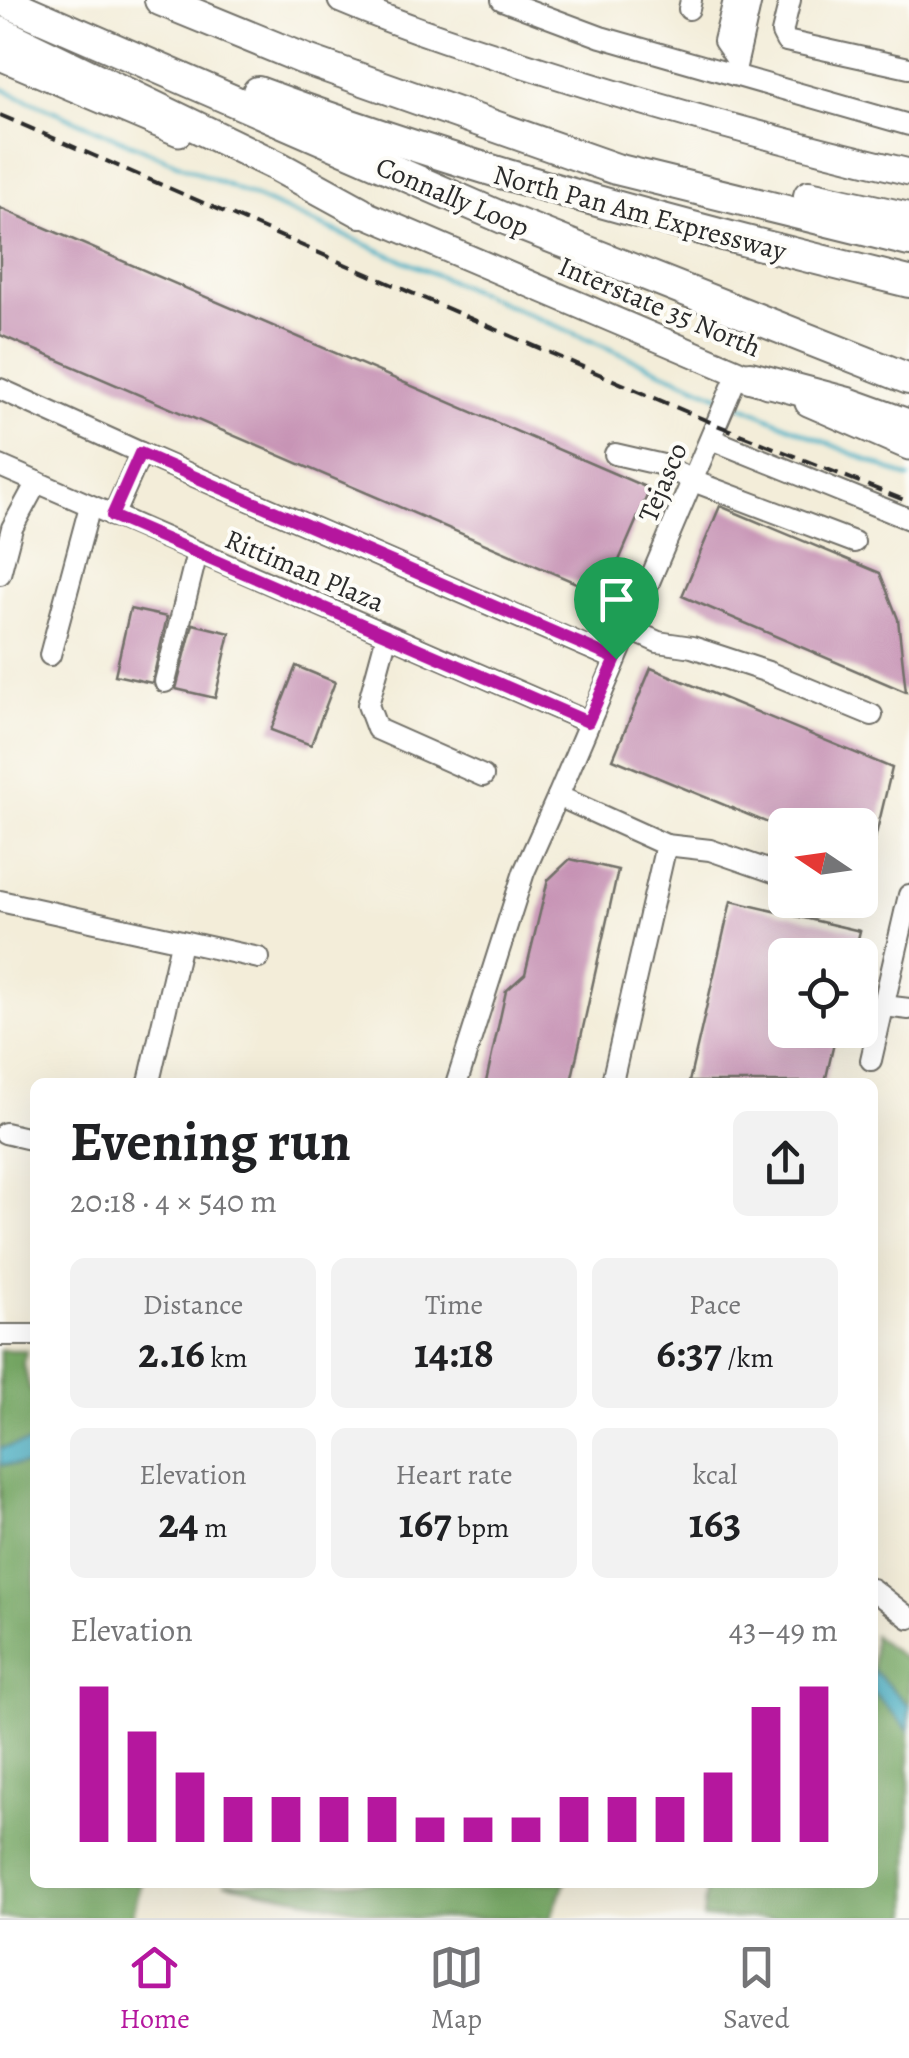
<!DOCTYPE html>
<html lang="en">
<head>
<meta charset="utf-8">
<style>
  body { margin:0; font-family:Alegreya,serif; background:#f2f2f2; color:#202124; height:100vh; display:flex; flex-direction:column; font-size:38px; white-space:nowrap }
  * { box-sizing:border-box; margin:0 }
  p { font-size:32px; color:#757577 }
  .icon { flex:none; width:55px; height:55px; fill:none; stroke:currentColor; stroke-width:2; stroke-linecap:round; stroke-linejoin:round }
  .map { position:relative; flex:1; overflow:hidden }
  .drawer { position:absolute; left:30px; top:1078px; width:848px; height:810px; display:flex; flex-direction:column; background:#fff; border-radius:15px; box-shadow:0 10px 40px #0002 }
  .drawer>* { flex:none }
  .needle { width:65px; rotate:283deg }
  .tools { position:absolute; left:768px; top:808px; display:grid; gap:20px }
  .tools a { display:grid; place-items:center; width:110px; height:110px; border-radius:15px; background:#fff; box-shadow:0 10px 40px #0002; font-size:50px }
  .pin { position:absolute; display:grid; place-items:center; width:85px; height:85px; color:#fff; margin:-102px -42px; border-radius:50% 50% 50% 0; rotate:-45deg; box-shadow:0 0 10px #0007 }
  .pin .icon { rotate:45deg }
  .round { display:grid; place-items:center; flex:none; width:105px; height:105px; border-radius:15px; background:#f2f2f2 }
  .headline { display:flex; align-items:center; justify-content:space-between; height:170px; padding:0 40px }
  h1 { font-size:55px; font-weight:700; line-height:75px }
  .figures { display:grid; grid-template-columns:repeat(3,1fr); gap:15px; height:170px; padding:10px 40px }
  .figures div { display:grid; align-content:center; border-radius:15px; background:#f2f2f2; text-align:center }
  .figures b { font-size:42px; font-weight:700 }
  .figures small { font-size:28px; font-weight:400 }
  .figures p { font-size:28px }
  .chart { height:280px; padding:20px 40px }
  .chart p { display:flex; justify-content:space-between }
  .chart svg { width:100%; height:180px; margin-top:10px; stroke:#b5179e; stroke-width:6 }
  .dock { display:flex; justify-content:space-around; align-items:center; height:140px; border-top:2px solid #e0e0e0; background:#fff; font-size:28px; color:#757577 }
  .dock a { display:grid; justify-items:center; gap:5px }
  .dock .on { color:#b5179e }
  .map>svg:first-child { display:block }
  .forest { fill:#78aa66; stroke:#526a48; stroke-width:2.5 }
  .water { fill:#48b1c6; stroke:#3a6e78; stroke-width:2.5 }
  .lines { fill:none; stroke-linecap:round; stroke-linejoin:round }
  .stream { stroke:#48b1c6; stroke-width:4 }
  .building { fill:#c692b4 }
  .minor-casing { stroke:#716f68; stroke-width:24 }
  .major-casing { stroke:#716f68; stroke-width:29 }
  .highway-casing { stroke:#716f68; stroke-width:34 }
  .minor { stroke:#fff; stroke-width:20 }
  .major { stroke:#fff; stroke-width:25 }
  .highway { stroke:#fff; stroke-width:30 }
  .rail { stroke:#2b2b2b; stroke-width:4; stroke-dasharray:15 8; stroke-linecap:butt }
  .route-casing { stroke:#fff; stroke-width:20 }
  .route { stroke:#b5179e; stroke-width:12 }
  .labels { text-anchor:middle; stroke-width:8; stroke-linejoin:round; paint-order:stroke }
  .street-label { font-size:28px; fill:#2b2b2b; stroke:#fdfcf7 }
</style>
</head>
<body>
<div class="map">
<svg width="909" height="1918" viewBox="0 0 909 1918">
  <rect width="100%" height="100%" fill="#fdfcf7"/>
  <filter id="ink" filterUnits="userSpaceOnUse"><feTurbulence type="fractalNoise" baseFrequency=".01" numOctaves="2"/><feDisplacementMap in="SourceGraphic" scale="20" xChannelSelector="R" yChannelSelector="G"/><feConvolveMatrix kernelMatrix="1 2 1 2 8 2 1 2 1" color-interpolation-filters="sRGB"/></filter>
  <filter id="wash" filterUnits="userSpaceOnUse"><feTurbulence type="fractalNoise" baseFrequency=".0048" numOctaves="4" result="noise"/><feDisplacementMap in="SourceGraphic" scale="40" xChannelSelector="R" yChannelSelector="G"/><feGaussianBlur stdDeviation="2.25" result="paint"/><feColorMatrix in="noise" values="0 0 0 0 0 0 0 0 0 0 0 0 0 0 0 0 0 1.4 0 .05"/><feComposite in="paint" operator="in"/></filter>
  <g filter="url(#wash)">
    <rect width="100%" height="100%" fill="#f3edd9"/>
    <g class="forest">
      <path d="M0 1350H26L24 1365 30 1390 35 1392V1882L141 1883 132 1918H0Z"/>
      <path d="M873 1635 909 1662V1918H703L706 1890 698 1883 872 1882Z"/>
      <path d="M224 1883 565 1882V1883L550 1918H398Z"/>
    </g>
    <g class="water">
      <path d="M35 1442V1465H0V1448Z"/>
      <path d="M872 1669 909 1706V1731L873 1692Z"/>
    </g>
    <g class="lines">
      <g class="stream">
        <path d="M0 88 722 397"/>
        <path d="M735 403 909 478"/>
      </g>
    </g>
    <g id="blocks">
      <g class="building">
        <path d="M0 208 650 489 604 595 0 335Z"/>
        <path d="M720 506 880 573 898 619 906 692 682 596Z"/>
        <path d="M130 609 167 617 152 683 115 675Z"/>
        <path d="M193 624 230 633 215 698 176 689Z"/>
        <path d="M296 666 335 682 311 745 271 730Z"/>
        <path d="M651 668 892 768 869 864 860 860V825H785V830L613 759Z"/>
        <path d="M570 859 618 870 571 1082H486L506 991 525 974 548 880Z"/>
        <path d="M731 901 860 931 854 955H785V1030H837L825 1082H689Z"/>
      </g>
    </g>
  </g>
  <g filter="url(#ink)">
    <use href="#blocks" fill-opacity="0" stroke="#716f68" stroke-width="2.5"/>
    <g class="lines">
      <g class="minor-casing">
        <g id="minor">
          <path d="M502 0 601 37 909 125"/>
          <path d="M734 0 724 41 737 60"/>
          <path d="M790 0 782 33 786 41 909 68"/>
          <path d="M689 9 691 0"/>
          <path d="M734 75 751 0"/>
          <path d="M0 389 141 453"/>
          <path d="M711 439 909 519"/>
          <path d="M615 454 663 465 693 481 854 542"/>
          <path d="M0 466 588 722"/>
          <path d="M113 516 141 453 615 659"/>
          <path d="M0 574 12 528 37 482"/>
          <path d="M629 629 658 642 692 647 768 672 872 715"/>
          <path d="M387 635 368 705 377 729 483 776"/>
          <path d="M50 655 90 506"/>
          <path d="M165 682 197 553"/>
          <path d="M666 845 710 850 785 876"/>
          <path d="M0 901 259 958"/>
          <path d="M884 1006 909 1009"/>
          <path d="M871 1060 909 895"/>
          <path d="M149 1082 181 943"/>
          <path d="M457 1082 524 872 558 796"/>
          <path d="M612 1082 666 845 558 796 738 373"/>
          <path d="M5 1133 35 1140"/>
          <path d="M0 1335H35"/>
          <path d="M872 1589 909 1618"/>
        </g>
      </g>
      <g class="major-casing">
        <g id="major">
          <path d="M341 0C409 29 479 51 549 73 668 111 788 143 909 172"/>
          <path d="M0 57 179 133"/>
          <path d="M344 205 767 385"/>
          <path d="M808 403 909 447"/>
        </g>
      </g>
      <g class="highway-casing">
        <g id="highway">
          <path d="M2 0 503 218 909 379"/>
          <path d="M160 0 304 59 616 169 909 241"/>
          <path d="M0 32 277 166 361 212"/>
          <path d="M258 92C471 171 689 228 909 282"/>
          <path d="M809 196 909 218"/>
          <path d="M750 377 848 403 909 425"/>
        </g>
      </g>
      <use href="#minor" class="minor"/>
      <use href="#major" class="major"/>
      <use href="#highway" class="highway"/>
      <path class="rail" d="M0 115 717 425 909 502"/>
    </g>
  </g>
  <g class="lines" filter="url(#ink)">
    <g class="route-casing">
      <path id="route" d="M140 453 616 659 588 722 112 516Z"/>
    </g>
    <use href="#route" class="route"/>
  </g>
  <g class="labels">
    <g class="street-label">
      <text transform="translate(453 196) rotate(23)" y="10">Connally Loop</text>
      <text transform="translate(640 212) rotate(15)" y="10">North Pan Am Expressway</text>
      <text transform="translate(660 306) rotate(23)" y="10">Interstate 35 North</text>
      <text transform="translate(662 482) rotate(-67)" y="10">Tejasco</text>
      <text transform="translate(305 570) rotate(23)" y="10">Rittiman Plaza</text>
    </g>
  </g>
</svg>
<div class="tools">
<a><svg class="needle" viewBox="-14 -14 28 28"><path d="M0-13l5 13h-10z" fill="#e53935"/><path d="M0 13l5-13h-10z" fill="#757577"/></svg></a>
<a><svg class="icon" aria-label="locate" viewBox="0 0 24 24"><circle cx="12" cy="12" r="6"/><path d="M12 2v4M12 18v4M2 12h4M18 12h4"/></svg></a>
</div>
<div class="pin" style="left:616px;top:659px;background:#1e9e55"><svg class="icon" aria-label="arrive" viewBox="0 0 24 24"><path d="M6 21V4h12l-3 4 3 4H6"/></svg></div>
<section class="drawer">
<div class="headline"><div><h1>Evening run</h1><p>20:18 · 4 × 540 m</p></div><a class="round"><svg class="icon" aria-label="share" viewBox="0 0 24 24"><path d="M12 15V3M7 8l5-5 5 5M5 13v7h14v-7"/></svg></a></div>
<div class="figures">
<div><p>Distance</p><b>2.16<small> km</small></b></div>
<div><p>Time</p><b>14:18</b></div>
<div><p>Pace</p><b>6:37<small> /km</small></b></div>
</div>
<div class="figures">
<div><p>Elevation</p><b>24<small> m</small></b></div>
<div><p>Heart rate</p><b>167<small> bpm</small></b></div>
<div><p>kcal</p><b>163</b></div>
</div>
<div class="chart"><p><span>Elevation</span>43–49 m</p>
<svg viewBox="0 0 160 44" preserveAspectRatio="none"><path d="M5 44V6M15 44V17M25 44V27M35 44V33M45 44V33M55 44V33M65 44V33M75 44V38M85 44V38M95 44V38M105 44V33M115 44V33M125 44V33M135 44V27M145 44V11M155 44V6"/></svg>
</div>
</section>
</div>
<nav class="dock">
<a class="on"><svg class="icon" aria-label="home" viewBox="0 0 24 24"><path d="M3 11l9-7 9 7M6 9v11h12V9"/></svg>Home</a>
<a><svg class="icon" aria-label="map" viewBox="0 0 24 24"><path d="M3 6l6-2 6 2 6-2v14l-6 2-6-2-6 2zM9 4v14M15 6v14"/></svg>Map</a>
<a><svg class="icon" aria-label="saved" viewBox="0 0 24 24"><path d="M7 4h10v16l-5-4-5 4z"/></svg>Saved</a>
</nav>
</body>
</html>
